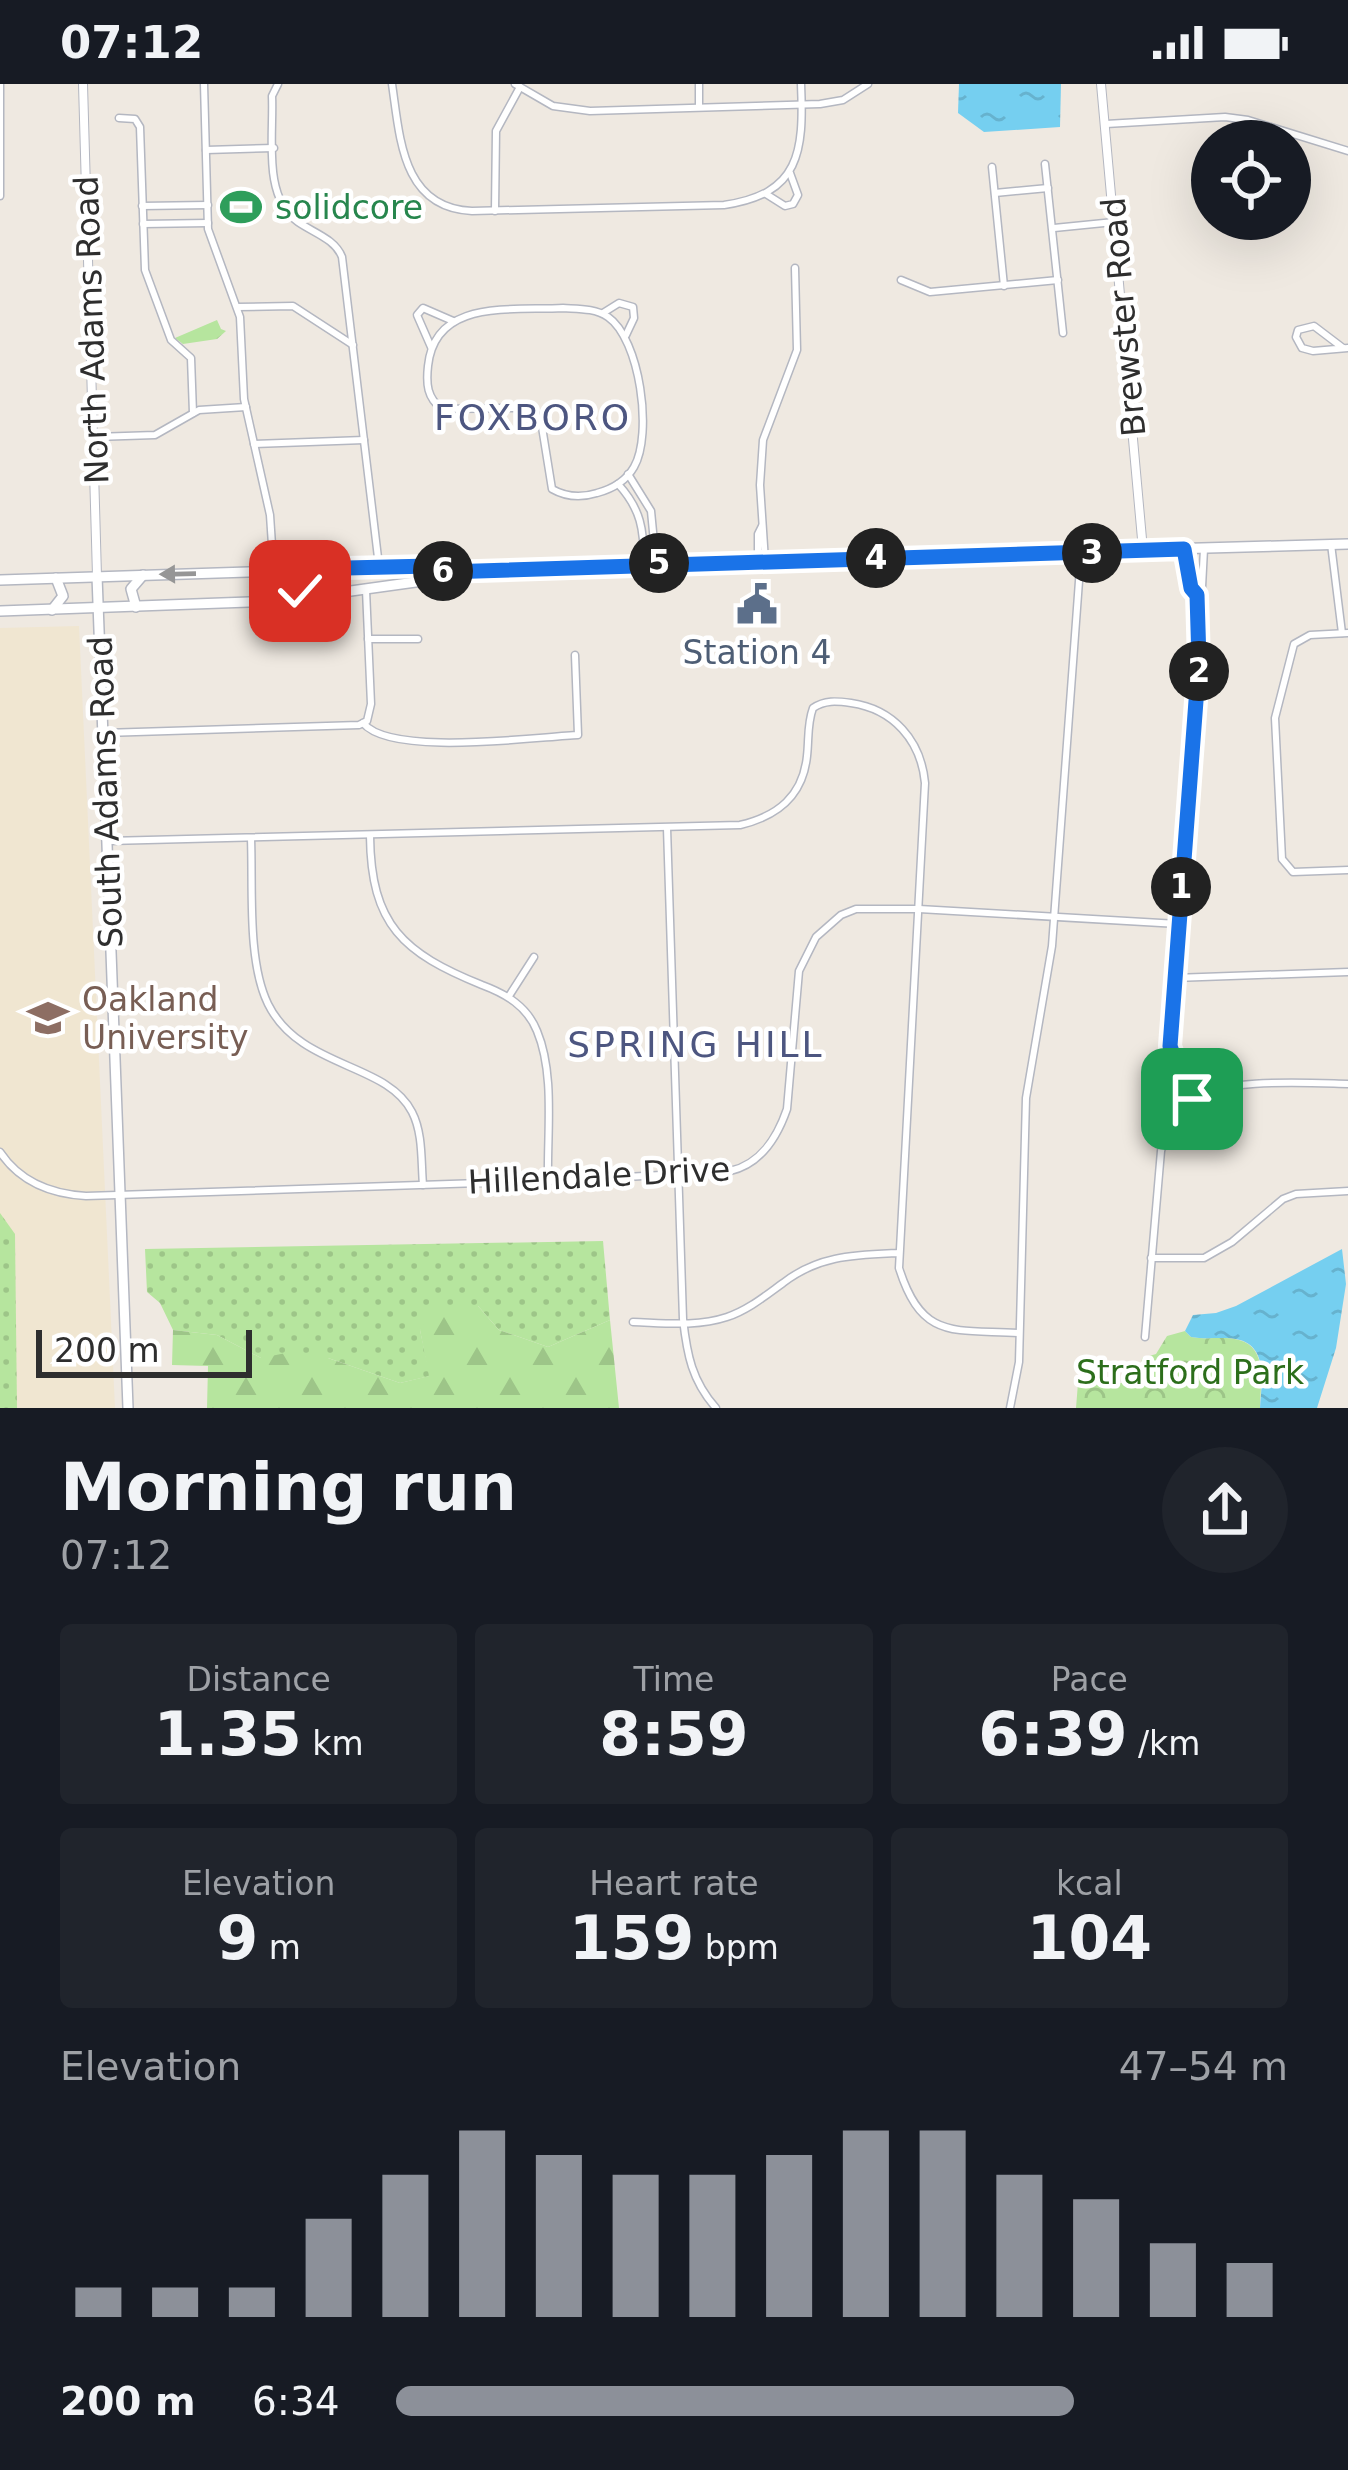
<!DOCTYPE html>
<html lang="en">
<head>
<meta charset="utf-8">
<style>
  body { margin:0; font-family:"DejaVu Sans",sans-serif; background:#20242c; color:#f1f3f6; height:100vh; display:flex; flex-direction:column; font-size:45px; white-space:nowrap }
  * { box-sizing:border-box; margin:0 }
  p { font-size:39px; color:#9ea1a6 }
  .icon { flex:none; width:66px; height:66px; fill:none; stroke:currentColor; stroke-width:2; stroke-linecap:round; stroke-linejoin:round }
  .map { position:relative; height:1324px; overflow:hidden }
  .side { display:flex; flex-direction:column; background:#171b24; flex:1 }
  .side>* { flex:none }
  .controls { position:absolute; left:1191px; top:36px; display:grid; gap:24px }
  .controls a { display:grid; place-items:center; width:120px; height:120px; border-radius:50%; background:#171b24; box-shadow:0 12px 48px #0002; font-size:60px }
  .scale { position:absolute; left:36px; bottom:30px; width:216px; box-sizing:border-box; padding-left:12px; border:6px solid #2e2e2e; border-top:0; font-size:33px; line-height:42px; white-space:nowrap; color:#2e2e2e; -webkit-text-stroke:9px #fff; paint-order:stroke }
  .pin { position:absolute; display:grid; place-items:center; width:102px; height:102px; color:#fff; margin:-51px; border-radius:24px; box-shadow:0 6px 18px #0006 }
  .km { position:absolute; width:60px; height:60px; margin:-30px; border-radius:50%; background:#222; color:#fff; font-size:33px; line-height:60px; text-align:center }
  .round { display:grid; place-items:center; flex:none; width:126px; height:126px; border-radius:63px; background:#20242c }
  .headline { display:flex; align-items:center; justify-content:space-between; height:204px; padding:0 60px }
  h1 { font-size:66px; font-weight:600; line-height:90px }
  .metrics { display:grid; grid-template-columns:repeat(3,1fr); gap:18px; height:204px; padding:12px 60px }
  .metrics div { display:grid; align-content:center; border-radius:12px; background:#20242c; text-align:center }
  .metrics b { font-size:60px; font-weight:600 }
  .metrics small { font-size:33px; font-weight:400 }
  .metrics p { font-size:33px }
  .chart { height:336px; padding:24px 60px }
  .chart p { display:flex; justify-content:space-between }
  .chart svg { width:100%; height:216px; margin-top:12px; stroke:#8c9099; stroke-width:6 }
  ul { padding:0 60px; list-style:none; font-size:39px }
  li { display:grid; grid-template-columns:192px 144px 1fr; align-items:center; height:90px }
  li i { height:30px; border-radius:15px; background:#8c9099 }
  .status { display:flex; justify-content:space-between; align-items:center; height:84px; padding:0 60px; background:#171b24; direction:ltr }
  .status svg { height:33px; fill:currentColor }
  .map>svg:first-child { display:block }
  .education { fill:#f0e6d1 }
  .grass { fill:url(#grass-dots) }
  .forest { fill:url(#forest-firs) }
  .park { fill:url(#park-crowns) }
  .water { fill:url(#water-ripples) }
  .lines { fill:none; stroke-linecap:round; stroke-linejoin:round }
  .minor-casing { stroke:#b4b7c1; stroke-width:9 }
  .tertiary-casing { stroke:#b4b7c1; stroke-width:10 }
  .secondary-casing { stroke:#b4b7c1; stroke-width:12 }
  .minor { stroke:#fff; stroke-width:6 }
  .tertiary { stroke:#fff; stroke-width:8 }
  .secondary { stroke:#fff; stroke-width:9 }
  .oneway { fill:#969696 }
  .route-casing { stroke:#fff; stroke-width:24 }
  .route { stroke:#1a73e8; stroke-width:15 }
  .labels { text-anchor:middle; stroke-width:9; stroke-linejoin:round; paint-order:stroke }
  .leisure-label { font-size:33px; fill:#27864d; stroke:#fff; text-anchor:start }
  .street-label { font-size:33px; fill:#2e2e2e; stroke:#fff }
  .service-label { font-size:33px; fill:#4e5e75; stroke:#fff }
  .education-label { font-size:33px; fill:#785e54; stroke:#fff; text-anchor:start }
  .park-label { font-size:33px; fill:#2c6e1b; stroke:#fff }
  .neighbourhood-label { font-size:36px; letter-spacing:3px; fill:#4d5680; stroke:#fff }
</style>
</head>
<body>
<div class="status"><b>07:12</b><svg viewBox="0 0 49 12"><path d="M0 12V9h3v3zM5 12V6h3v6zM10 12V3h3v9zM15 12V0h3v12zM26 1h20v11H26zM47 4h2v5h-2z"/></svg></div>
<div class="map">
<svg width="1348" height="1324" viewBox="0 0 1348 1324">
  <defs>
    <pattern id="grass-dots" width="8" height="8" patternUnits="userSpaceOnUse" patternTransform="scale(3)"><rect width="8" height="8" fill="#b6e59e"/><path d="M2 2h.1M6 6h.1" fill="none" stroke="#9dc588" stroke-width="1.8" stroke-linecap="round"/></pattern>
    <pattern id="forest-firs" width="22" height="20" patternUnits="userSpaceOnUse" patternTransform="scale(3)"><rect width="22" height="20" fill="#b6e59e"/><path d="M5 1l3.5 6h-7zM16 11l3.5 6h-7z" fill="#9dc588"/></pattern>
    <pattern id="park-crowns" width="20" height="18" patternUnits="userSpaceOnUse" patternTransform="scale(3)"><rect width="20" height="18" fill="#b6e59e"/><path d="M2 6a3 3 0 1 1 6 0M12 15a3 3 0 1 1 6 0" fill="none" stroke="#9dc588"/></pattern>
    <pattern id="water-ripples" width="26" height="14" patternUnits="userSpaceOnUse" patternTransform="scale(3)"><rect width="26" height="14" fill="#75cff0"/><path d="M2 4q2-2 4 0t4 0M15 11q2-2 4 0t4 0" fill="none" stroke="#66b2ce"/></pattern>
  </defs>
  <rect width="100%" height="100%" fill="#efe9e1"/>
  <path class="education" d="M79 542 115 1324H0V544Z"/>
  <g class="grass">
    <path d="M0 1129 15 1150 17 1324H0Z"/>
    <path d="M603 1157 610 1236 548 1263 499 1246 478 1222 420 1246 430 1292 400 1299 328 1274H261L217 1251 173 1246 160 1219 147 1208 145 1165Z"/>
  </g>
  <path class="forest" d="M433 1222H478L499 1246 548 1263 610 1236 619 1324H207L208 1282 172 1281 173 1246 217 1251 261 1274 291 1268 328 1274 400 1299 429 1292 420 1246Z"/>
  <g class="park">
    <path d="M217 236 221 245 226 247 217 255 183 260 175 254Z"/>
    <path d="M1185 1247 1191 1253C1207 1256 1225 1252 1239 1256 1269 1264 1260 1302 1260 1324H1076L1078 1299H1140L1142 1274 1156 1270 1167 1252Z"/>
  </g>
  <g class="water">
    <path d="M959 0H1061L1060 43 984 48 958 29Z"/>
    <path d="M1342 1165 1346 1200 1336 1264 1317 1324H1260C1261 1302 1269 1264 1240 1256 1225 1252 1207 1256 1191 1253L1185 1247 1193 1231 1216 1229 1236 1222Z"/>
  </g>
  <g class="lines">
    <g class="minor-casing">
      <g id="minor">
        <path d="M204 0 208 145 240 233 244 315 270 431 272 461 262 485"/>
        <path d="M278 0 272 12C274 51 262 113 298 138 314 149 335 155 342 173L379 482"/>
        <path d="M392 0C400 54 402 124 472 127L724 121C800 110 804 68 801 0"/>
        <path d="M515 0 553 22 590 27 820 20 843 16 868 0"/>
        <path d="M699 23V0"/>
        <path d="M119 34 135 35 140 43 145 186 171 256 191 274 193 329"/>
        <path d="M1106 40 1225 33 1248 36 1348 67"/>
        <path d="M206 66 274 64"/>
        <path d="M1045 80 1063 249"/>
        <path d="M992 83 1004 202"/>
        <path d="M995 109 1048 104"/>
        <path d="M766 110 785 122 793 120 798 111 790 89"/>
        <path d="M0 112V0"/>
        <path d="M142 122 208 121"/>
        <path d="M495 127 496 47 520 3"/>
        <path d="M143 140 208 139"/>
        <path d="M1054 144 1114 138"/>
        <path d="M901 196 930 208 1058 196"/>
        <path d="M237 223 293 222 353 261"/>
        <path d="M563 224C578 225 595 224 608 233 640 255 653 350 634 383 626 397 612 405 597 409 581 414 566 413 552 405L542 343 536 330 516 324 442 325C427 314 426 300 428 282 435 214 512 227 563 224Z"/>
        <path d="M603 229 619 219 633 223 634 234 626 251"/>
        <path d="M431 263 417 231 423 224 453 237"/>
        <path d="M1343 264 1314 242 1298 246 1296 253 1302 264 1313 267 1348 264"/>
        <path d="M95 353 155 351 199 326 246 323"/>
        <path d="M254 360 364 356"/>
        <path d="M628 390 651 427 656 479"/>
        <path d="M618 400C641 425 644 446 644 479"/>
        <path d="M1331 460 1342 549"/>
        <path d="M272 461 294 484"/>
        <path d="M1184 465 1191 504 1197 511 1202 503 1204 465"/>
        <path d="M758 477V450L762 442"/>
        <path d="M765 477 760 401 763 356 797 266 795 184"/>
        <path d="M1348 549 1310 551 1294 560 1275 634 1282 775 1293 788 1348 786"/>
        <path d="M368 555H418"/>
        <path d="M363 639C391 673 534 653 578 651L575 571"/>
        <path d="M104 649 359 641 367 637 371 620 366 506"/>
        <path d="M667 744 683 1235C687 1271 692 1297 716 1324"/>
        <path d="M370 752C371 841 403 869 482 901 506 910 527 922 537 947 555 990 547 1048 548 1095"/>
        <path d="M251 755C253 803 247 877 268 920 300 985 387 978 412 1028 423 1049 421 1077 423 1101"/>
        <path d="M108 757 740 741C778 732 803 712 807 672 809 655 807 640 813 624 825 616 836 617 851 619 893 625 921 656 925 699L899 1184C922 1257 954 1245 1019 1249"/>
        <path d="M1174 894 1348 888"/>
        <path d="M509 912 534 873"/>
        <path d="M1192 1015 1175 982 1170 949 1199 577 1197 511"/>
        <path d="M0 1068C20 1098 51 1110 86 1112L574 1096 730 1087C761 1080 777 1054 787 1025L799 887 816 853 841 831 856 825H919L1178 840"/>
        <path d="M1151 1174H1204L1232 1158 1283 1115 1296 1110 1348 1107"/>
        <path d="M633 1238C664 1239 697 1243 727 1233 748 1226 765 1212 783 1199 819 1171 856 1171 899 1169"/>
        <path d="M1145 1253 1161 1067C1166 1048 1172 1030 1188 1018 1220 993 1308 999 1348 1000"/>
        <path d="M1010 1324 1019 1278 1026 1014 1052 862 1081 470"/>
      </g>
    </g>
    <g class="tertiary-casing">
      <g id="tertiary">
        <path d="M83 0 97 492"/>
        <path d="M1101 0 1143 466"/>
      </g>
    </g>
    <g class="secondary-casing">
      <g id="secondary">
        <path d="M97 492 128 1324"/>
        <path d="M0 496 430 482 446 488"/>
        <path d="M291 513 306 501 305 485"/>
        <path d="M136 523 131 505 143 491"/>
        <path d="M52 526 63 512 56 494"/>
        <path d="M0 527 279 517 430 496 446 488 525 483 1348 460"/>
      </g>
    </g>
    <use href="#minor" class="minor"/>
    <use href="#tertiary" class="tertiary"/>
    <use href="#secondary" class="secondary"/>
  </g>
  <defs><path id="oneway-solid" d="M-6-.8H1V-3.2L6.5 0L1 3.2V.8H-6Z" transform="scale(3)"/></defs>
  <use class="oneway" href="#oneway-solid" transform="translate(178 490) rotate(179)"/>
  <g class="lines">
    <g class="route-casing">
      <path id="route" d="M300 507 307 498 305 485 430 482 446 488 1184 465 1191 504 1197 511 1199 577 1170 962 1184 1002 1192 1015"/>
    </g>
    <use href="#route" class="route"/>
  </g>
  <defs>
    <g id="stadium-bare" transform="scale(3.24)"><path d="M0-5a6.5 5 0 1 0 0 10a6.5 5 0 1 0 0-10ZM-3.5-1.8h7v3.6h-7Z" fill="#2e9e5b" stroke="#fff" stroke-width="2.5" paint-order="stroke"/></g>
    <g id="civic-bare" transform="scale(3.24)"><path d="M-.6-6.5H3V-4.5H.6V-3L4-1V1h2V6H-6V1h2V-1L-.6-3ZM-1.2 2.5V6h2.4V2.5Z" fill="#5c6f8a" stroke="#fff" stroke-width="2.5" paint-order="stroke"/></g>
    <g id="university-bare" transform="scale(3.24)"><path d="M0-5L7-2L0 1L-7-2ZM-4 1L0 2.5L4 1V4Q0 6-4 4Z" fill="#8d6e63" stroke="#fff" stroke-width="2.5" paint-order="stroke"/></g>
  </defs>
  <g fill-rule="evenodd">
    <use href="#stadium-bare" x="241" y="123"/>
    <use href="#civic-bare" x="757" y="520"/>
    <use href="#university-bare" x="48" y="934"/>
  </g>
  <g class="labels">
    <g class="leisure-label">
      <text x="275" y="135">solidcore</text>
    </g>
    <g class="street-label">
      <text transform="translate(1123 233) rotate(-95)" y="12">Brewster Road</text>
      <text transform="translate(91 246) rotate(-92)" y="12">North Adams Road</text>
      <text transform="translate(105 708) rotate(-92)" y="12">South Adams Road</text>
      <text transform="translate(599 1091) rotate(-3)" y="12">Hillendale Drive</text>
    </g>
    <g class="service-label">
      <text x="757" y="580">Station 4</text>
    </g>
    <g class="education-label">
      <text x="82" y="927">Oakland<tspan x="82" dy="38">University</tspan></text>
    </g>
    <g class="park-label">
      <text x="1190" y="1300">Stratford Park</text>
    </g>
    <g class="neighbourhood-label">
      <text x="533" y="346">FOXBORO</text>
      <text x="696" y="973">SPRING HILL</text>
    </g>
  </g>
</svg>
<div class="controls">
<a><svg class="icon" aria-label="locate" viewBox="0 0 24 24"><circle cx="12" cy="12" r="6"/><path d="M12 2v4M12 18v4M2 12h4M18 12h4"/></svg></a>
</div>
<div class="scale">200 m</div>
<div class="pin" style="left:1192px;top:1015px;background:#1e9e55"><svg class="icon" aria-label="arrive" viewBox="0 0 24 24"><path d="M6 21V4h12l-3 4 3 4H6"/></svg></div>
<div class="pin" style="left:300px;top:507px;background:#d93025"><svg class="icon" aria-label="check" viewBox="0 0 24 24"><path d="M5 12l5 5 9-10"/></svg></div>
<b class="km" style="left:1181px;top:803px">1</b>
<b class="km" style="left:1199px;top:587px">2</b>
<b class="km" style="left:1092px;top:469px">3</b>
<b class="km" style="left:876px;top:474px">4</b>
<b class="km" style="left:659px;top:479px">5</b>
<b class="km" style="left:443px;top:487px">6</b>
</div>
<section class="side">
<div class="headline"><div><h1>Morning run</h1><p>07:12</p></div><a class="round"><svg class="icon" aria-label="share" viewBox="0 0 24 24"><path d="M12 15V3M7 8l5-5 5 5M5 13v7h14v-7"/></svg></a></div>
<div class="metrics">
<div><p>Distance</p><b>1.35<small> km</small></b></div>
<div><p>Time</p><b>8:59</b></div>
<div><p>Pace</p><b>6:39<small> /km</small></b></div>
</div>
<div class="metrics">
<div><p>Elevation</p><b>9<small> m</small></b></div>
<div><p>Heart rate</p><b>159<small> bpm</small></b></div>
<div><p>kcal</p><b>104</b></div>
</div>
<div class="chart"><p><span>Elevation</span>47–54 m</p>
<svg viewBox="0 0 160 44" preserveAspectRatio="none"><path d="M5 44V38M15 44V38M25 44V38M35 44V24M45 44V15M55 44V6M65 44V11M75 44V15M85 44V15M95 44V11M105 44V6M115 44V6M125 44V15M135 44V20M145 44V29M155 44V33"/></svg>
</div>
<ul>
<li><b>200 m</b>6:34<i style="width:76%"></i></li>
</ul>
</section>
</body>
</html>
